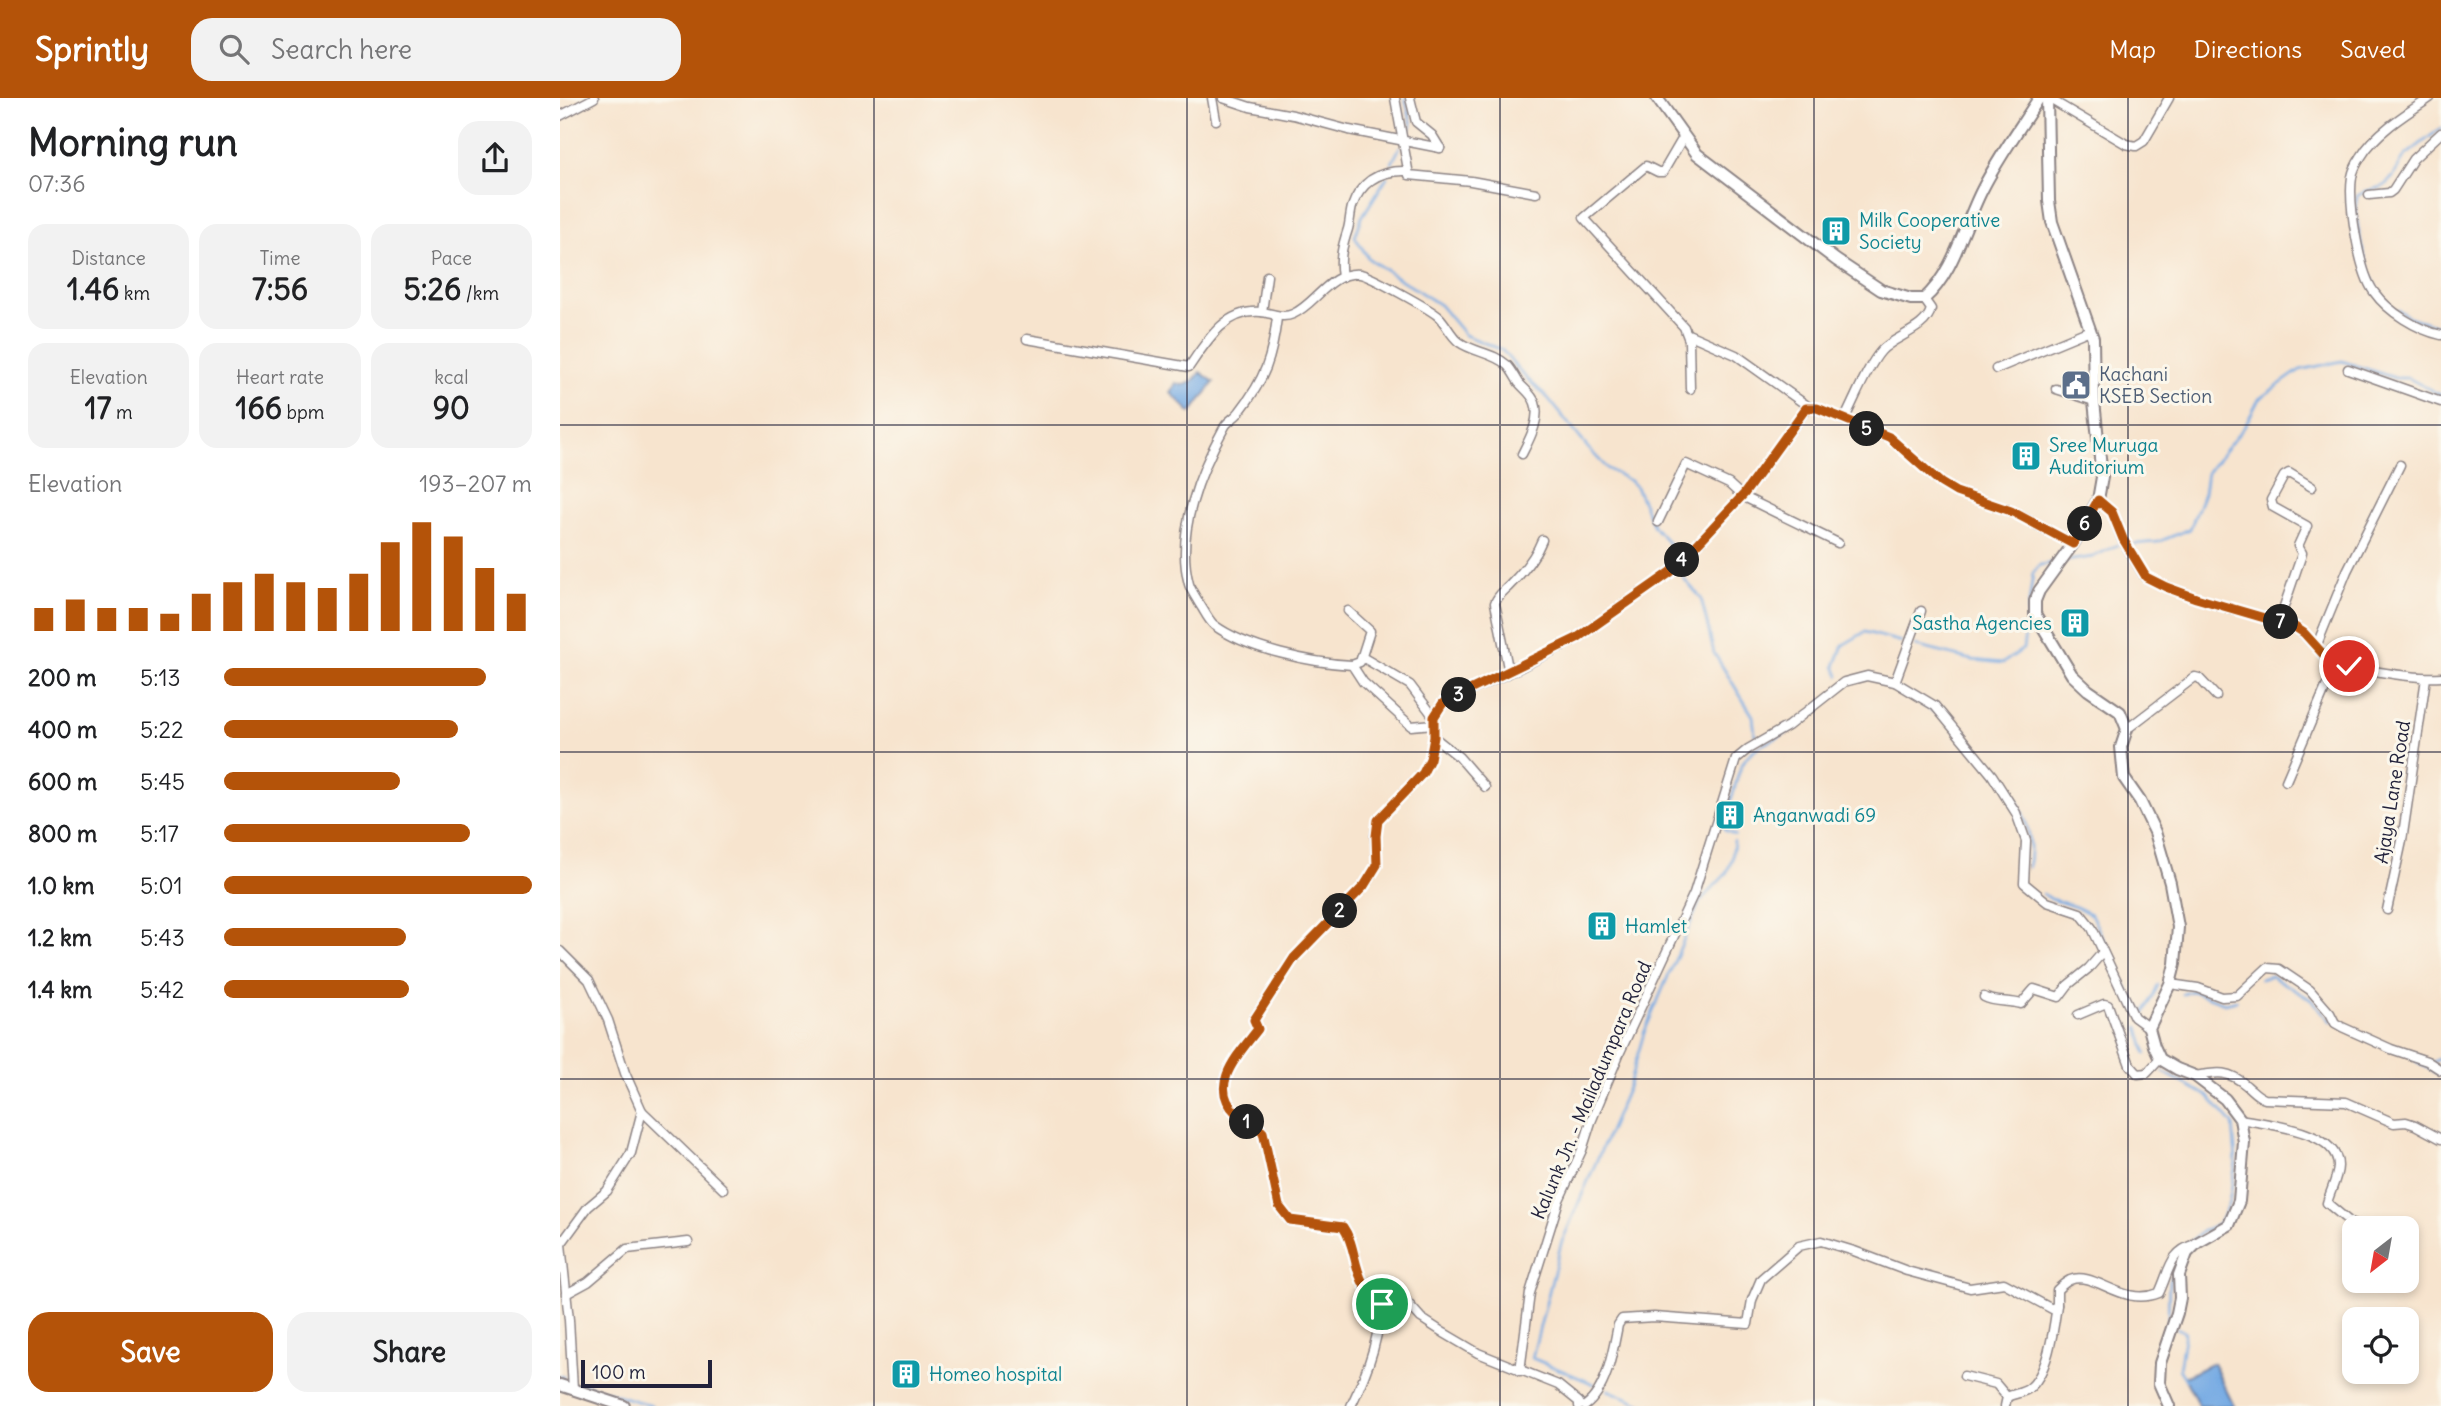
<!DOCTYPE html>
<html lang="en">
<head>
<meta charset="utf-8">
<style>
  body { margin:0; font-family:Delius,sans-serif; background:#f2f2f2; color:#202124; height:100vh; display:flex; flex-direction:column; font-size:26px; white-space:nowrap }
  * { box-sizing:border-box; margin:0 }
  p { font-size:23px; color:#757577 }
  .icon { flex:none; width:38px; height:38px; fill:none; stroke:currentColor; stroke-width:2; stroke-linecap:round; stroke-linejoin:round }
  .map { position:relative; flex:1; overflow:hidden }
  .panel { display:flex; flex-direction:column; background:#fff; width:560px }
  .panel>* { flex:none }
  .needle { width:46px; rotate:211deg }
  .buttons { position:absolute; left:1782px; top:1118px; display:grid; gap:14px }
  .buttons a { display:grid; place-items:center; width:77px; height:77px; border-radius:14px; background:#fff; box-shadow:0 4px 10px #0003; font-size:35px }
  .scale { position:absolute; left:21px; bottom:18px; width:131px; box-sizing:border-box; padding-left:7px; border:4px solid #22223b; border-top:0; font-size:19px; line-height:24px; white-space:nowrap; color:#22223b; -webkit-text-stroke:5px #fbf7ec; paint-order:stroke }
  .pin { position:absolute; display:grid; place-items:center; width:60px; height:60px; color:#fff; margin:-30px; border:4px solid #fff; border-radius:50%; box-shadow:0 2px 7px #0007 }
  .km { position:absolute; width:35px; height:35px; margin:-18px; border-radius:50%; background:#222; color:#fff; font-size:19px; line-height:35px; text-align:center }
  .round { display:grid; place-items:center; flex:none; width:74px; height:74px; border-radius:21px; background:#f2f2f2 }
  .head { display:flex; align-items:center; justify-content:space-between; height:119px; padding:0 28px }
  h1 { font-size:38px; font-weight:700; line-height:52px }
  .stats { display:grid; grid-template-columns:repeat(3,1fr); gap:10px; height:119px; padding:7px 28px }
  .stats div { display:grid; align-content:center; border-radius:18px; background:#f2f2f2; text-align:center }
  .stats b { font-size:30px; font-weight:700 }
  .stats small { font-size:19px; font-weight:400 }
  .stats p { font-size:19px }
  .chart { height:196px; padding:14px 28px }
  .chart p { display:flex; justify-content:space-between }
  .chart svg { width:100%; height:126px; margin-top:7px; stroke:#b45309; stroke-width:6 }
  .cta { display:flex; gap:14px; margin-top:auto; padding:14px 28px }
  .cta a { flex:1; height:80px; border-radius:21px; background:#b45309; color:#fff; font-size:28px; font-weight:700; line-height:80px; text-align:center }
  .cta a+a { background:#f2f2f2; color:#202124 }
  ul { padding:0 28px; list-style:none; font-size:23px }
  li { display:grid; grid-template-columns:112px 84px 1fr; align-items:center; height:52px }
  li i { height:18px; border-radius:9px; background:#b45309 }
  header { display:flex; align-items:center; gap:42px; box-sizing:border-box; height:98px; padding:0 35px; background:#b45309; color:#fff }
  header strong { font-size:33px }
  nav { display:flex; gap:38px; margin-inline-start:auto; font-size:24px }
  .search { width:490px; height:63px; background:#f2f2f2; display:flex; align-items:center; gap:18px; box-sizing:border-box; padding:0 24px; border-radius:21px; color:#757577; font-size:26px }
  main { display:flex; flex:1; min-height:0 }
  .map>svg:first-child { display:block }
  .water { fill:#76aae3; stroke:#4c668f; stroke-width:2 }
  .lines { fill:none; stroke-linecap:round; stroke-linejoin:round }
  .stream { stroke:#76aae3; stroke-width:2.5 }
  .street-casing { stroke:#8c8384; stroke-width:11 }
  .secondary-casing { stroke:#8c8384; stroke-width:14 }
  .street { stroke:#fff; stroke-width:8 }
  .secondary { stroke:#fff; stroke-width:10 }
  .route-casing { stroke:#fff; stroke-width:14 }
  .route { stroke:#b45309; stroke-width:9 }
  .grid { fill:none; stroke:#22223b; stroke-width:2; stroke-opacity:0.55 }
  .labels { text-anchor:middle; stroke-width:6; stroke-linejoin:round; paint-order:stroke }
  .culture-label { font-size:19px; fill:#0d838f; stroke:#fbf7ec; text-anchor:start }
  .service-label { font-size:19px; fill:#4e5e75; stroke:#fbf7ec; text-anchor:start }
  .street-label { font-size:19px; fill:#22223b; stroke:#fbf7ec }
</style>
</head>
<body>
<header>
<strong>Sprintly</strong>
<div class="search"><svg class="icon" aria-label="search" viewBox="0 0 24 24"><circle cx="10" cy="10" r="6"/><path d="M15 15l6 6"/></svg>Search here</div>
<nav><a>Map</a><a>Directions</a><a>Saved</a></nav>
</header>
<main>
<section class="panel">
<div class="head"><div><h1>Morning run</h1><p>07:36</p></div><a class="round"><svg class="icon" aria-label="share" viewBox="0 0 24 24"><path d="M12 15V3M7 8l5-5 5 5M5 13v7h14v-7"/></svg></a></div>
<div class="stats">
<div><p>Distance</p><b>1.46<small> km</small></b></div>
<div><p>Time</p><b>7:56</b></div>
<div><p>Pace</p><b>5:26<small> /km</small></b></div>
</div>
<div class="stats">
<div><p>Elevation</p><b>17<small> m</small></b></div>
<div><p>Heart rate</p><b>166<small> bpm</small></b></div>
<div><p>kcal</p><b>90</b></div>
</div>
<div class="chart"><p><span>Elevation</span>193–207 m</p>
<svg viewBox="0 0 160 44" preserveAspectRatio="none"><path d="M5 44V36M15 44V33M25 44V36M35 44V36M45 44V38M55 44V31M65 44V27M75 44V24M85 44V27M95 44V29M105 44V24M115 44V13M125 44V6M135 44V11M145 44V22M155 44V31"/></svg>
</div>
<ul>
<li><b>200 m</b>5:13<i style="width:85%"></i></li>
<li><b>400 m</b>5:22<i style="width:76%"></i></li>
<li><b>600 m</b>5:45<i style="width:57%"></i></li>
<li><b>800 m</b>5:17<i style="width:80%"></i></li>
<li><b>1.0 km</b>5:01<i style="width:100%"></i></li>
<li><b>1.2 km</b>5:43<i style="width:59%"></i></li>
<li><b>1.4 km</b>5:42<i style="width:60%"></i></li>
</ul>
<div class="cta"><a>Save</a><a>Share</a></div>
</section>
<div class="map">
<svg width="1881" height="1308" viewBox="0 0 1881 1308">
  <rect width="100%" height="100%" fill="#fbf7ec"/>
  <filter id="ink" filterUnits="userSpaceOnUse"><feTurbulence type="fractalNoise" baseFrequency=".0143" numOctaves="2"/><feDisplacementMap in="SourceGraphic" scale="14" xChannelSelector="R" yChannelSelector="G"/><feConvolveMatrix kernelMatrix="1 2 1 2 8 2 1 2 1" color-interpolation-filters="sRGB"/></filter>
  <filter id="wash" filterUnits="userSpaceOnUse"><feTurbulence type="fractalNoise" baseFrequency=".00686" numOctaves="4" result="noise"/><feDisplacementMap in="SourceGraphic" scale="28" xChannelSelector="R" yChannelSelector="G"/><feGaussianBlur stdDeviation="1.57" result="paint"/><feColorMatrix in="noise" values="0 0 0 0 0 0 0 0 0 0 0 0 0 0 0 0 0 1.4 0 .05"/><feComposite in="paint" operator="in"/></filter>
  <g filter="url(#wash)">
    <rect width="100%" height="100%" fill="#f7e4ce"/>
    <g class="water">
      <path d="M640 274 654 284 631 315 611 295 616 285C626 291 635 282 640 274Z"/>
      <path d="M1653 1265 1674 1308H1639L1624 1279Z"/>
    </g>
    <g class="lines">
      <g class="stream">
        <path d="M845 0 852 27 847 36"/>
        <path d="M832 65 840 49"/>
        <path d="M827 79 802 119 795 139 809 161 880 207 905 237 942 252 960 274 988 300 1028 350 1048 371 1070 383 1076 389 1094 429 1111 448 1116 459"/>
        <path d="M1818 194C1806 170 1793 125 1797 98L1804 94 1824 88 1833 79 1845 58 1881 30"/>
        <path d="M1838 212 1850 219 1881 229"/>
        <path d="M1574 446 1598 444 1630 431 1644 395 1647 374 1685 328 1699 301 1740 272 1782 263 1835 280H1848L1881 297"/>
        <path d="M1506 463 1533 459 1557 447"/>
        <path d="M1121 473 1124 481 1141 500 1154 555 1193 618 1195 637"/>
        <path d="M1356 548 1412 562 1443 565 1463 551 1473 475 1480 467 1493 465"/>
        <path d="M1279 578 1275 568 1283 547 1305 534 1342 544"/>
        <path d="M1328 586 1376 615"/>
        <path d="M1399 631C1433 667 1481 715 1468 769"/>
        <path d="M1175 737 1165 732C1162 717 1168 710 1173 696 1177 683 1178 671 1186 660 1197 644 1223 642 1236 626"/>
        <path d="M1483 796 1491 801 1516 809 1531 816 1570 897 1585 915 1598 887"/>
        <path d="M1700 881 1711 878 1752 902 1771 924"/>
        <path d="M1623 896 1632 893 1665 905 1677 902"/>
        <path d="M1579 929 1586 956"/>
        <path d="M1856 963 1881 978"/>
        <path d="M1873 964 1881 960"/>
        <path d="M1603 974 1649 999 1673 1026 1676 1064 1669 1104 1659 1126 1643 1133 1629 1145"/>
        <path d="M1608 1225 1609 1183 1619 1161"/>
        <path d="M1617 1230 1625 1234 1619 1271 1626 1282"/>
        <path d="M0 1278 4 1279"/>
        <path d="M20 1285 92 1308"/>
        <path d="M1034 1286 972 1260 1001 1146 1069 987 1084 935 1140 803 1166 776 1172 761 1174 743"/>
        <path d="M1048 1292 1087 1308"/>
      </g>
    </g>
  </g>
  <g filter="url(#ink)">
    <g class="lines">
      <g class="street-casing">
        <g id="street">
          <path d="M652 0 656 22"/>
          <path d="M663 0 690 9 733 17 789 32 880 50"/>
          <path d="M835 0 849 77 911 83 976 95"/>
          <path d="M850 0 856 24 872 37 880 50"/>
          <path d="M1488 0 1566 46 1576 48 1584 43 1609 0"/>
          <path d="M1870 0C1847 15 1815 35 1801 59 1797 65 1793 73 1792 79 1788 104 1799 174 1814 194 1828 214 1858 232 1881 237"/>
          <path d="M0 18 34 0"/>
          <path d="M1124 38 1103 74H1098L1086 68 1024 120 1124 229 1129 242 1130 291"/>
          <path d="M1809 97 1829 95 1833 92 1853 61 1881 35"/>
          <path d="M782 179C779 161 782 149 788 131 790 124 790 116 792 109 801 82 821 72 847 73"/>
          <path d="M702 214 707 178"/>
          <path d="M714 217 717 220C712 260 705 281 680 313 676 319 669 322 665 328 640 373 615 435 629 486 631 493 636 499 639 505 644 512 648 522 654 527 686 551 752 565 792 567L803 584 851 628 874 626"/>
          <path d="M1128 236 1176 257 1249 309"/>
          <path d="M467 241 629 269C646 244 665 211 701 214 712 215 722 221 733 216 756 206 770 173 800 176 809 177 872 212 879 219 887 227 890 237 899 244 913 254 934 255 947 267 952 272 955 279 959 285 965 292 972 296 975 305 981 321 969 342 962 356"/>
          <path d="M1436 271 1530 232"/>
          <path d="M1788 271 1881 304"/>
          <path d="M1496 291 1534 303"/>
          <path d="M1284 322C1294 303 1307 269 1321 253 1334 238 1366 232 1371 211L1364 201"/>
          <path d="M1538 402 1552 414 1562 441 1585 479 1606 489 1636 500 1735 529C1747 537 1753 547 1763 556 1779 571 1858 581 1881 579"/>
          <path d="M1098 424 1126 366 1169 386 1182 398 1278 445"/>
          <path d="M788 513 810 533 800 564 792 567"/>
          <path d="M1719 523 1741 459 1742 455 1738 448 1747 428 1713 409 1711 402 1724 378 1729 375 1752 389"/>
          <path d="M1756 549 1787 473 1840 367"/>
          <path d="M802 559 850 587 874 619"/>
          <path d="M949 575 935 505C938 497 943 494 949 488 963 474 975 460 982 442"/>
          <path d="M1335 584 1361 513"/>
          <path d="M1567 631 1635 579 1639 580 1656 598"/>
          <path d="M874 639 899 659 925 689"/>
          <path d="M1726 683 1777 563"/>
          <path d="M1827 812 1842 743 1866 580"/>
          <path d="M0 853 29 882 48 922 65 975 82 1013 71 1055 47 1093 28 1109 1 1146 9 1222 13 1291"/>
          <path d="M1610 886 1638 890 1662 899 1677 898 1707 870 1719 871 1750 892 1770 915 1775 925 1782 929 1831 951 1867 963 1881 972"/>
          <path d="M1424 899C1435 905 1449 902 1461 906L1474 891 1499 899 1508 887 1529 870 1543 854"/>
          <path d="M1518 917 1544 906 1548 907 1570 967 1578 976 1587 975 1600 961"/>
          <path d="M1635 978C1658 974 1669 972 1687 988 1693 993 1698 999 1705 1001L1786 1004 1834 1025 1846 1024 1855 1027 1881 1041"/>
          <path d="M82 1013 163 1091"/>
          <path d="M1680 1021C1705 1026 1778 1032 1778 1068 1778 1079 1770 1094 1767 1105L1797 1130"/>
          <path d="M6 1196 28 1184 67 1151 128 1144"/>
          <path d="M960 1273 970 1195 999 1102 1022 1052 1031 1024 1060 954 1134 795 1176 661 1188 651 1228 628 1284 584 1307 578 1335 584 1375 608 1432 677 1456 715 1466 743 1464 785 1487 804 1520 815 1532 830 1574 919 1589 930"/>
          <path d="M1404 1278 1436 1286 1447 1299 1445 1308"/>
          <path d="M1447 1299C1453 1296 1462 1295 1468 1291 1488 1278 1494 1229 1497 1207"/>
          <path d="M791 1308C809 1270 822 1235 821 1192"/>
          <path d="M1019 1308V1304L998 1287 918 1255 884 1235 861 1220 838 1194 806 1190C793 1172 797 1147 783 1129L730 1122 719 1108 703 1034C694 1027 684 1023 676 1015 646 987 679 956 698 931L694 922 696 918 734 860 804 788 817 767 815 738 818 722 863 675 870 661 874 639V619L883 605 955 572 1017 540 1111 474 1184 396 1246 311 1257 310 1329 339 1381 385 1396 394 1451 413 1513 446"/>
          <path d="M1025 1308C1047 1292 1053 1253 1058 1227L1062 1221 1094 1219 1188 1226 1192 1202 1201 1181 1239 1148 1261 1143 1294 1153 1347 1173 1410 1190 1444 1185 1492 1211 1497 1207V1192C1501 1188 1506 1184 1510 1182 1535 1172 1562 1210 1599 1195 1610 1172 1609 1154 1635 1146"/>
        </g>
      </g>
      <g class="secondary-casing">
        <g id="secondary">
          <path d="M1097 0 1137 56 1276 162 1321 192 1351 201H1364C1394 175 1404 127 1422 92 1438 60 1460 30 1479 0"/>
          <path d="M1487 0 1489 103 1492 124 1533 240 1534 303 1542 379 1538 402 1513 446 1479 493 1475 503V516L1512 577 1528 592 1560 614 1567 631 1561 649 1564 680 1580 703 1595 734 1610 785 1618 829 1615 866 1610 886 1589 930 1594 948 1600 961 1617 971 1635 978 1665 1001 1680 1021 1684 1044 1679 1103 1669 1127 1637 1145 1627 1155 1619 1177 1620 1200 1617 1215 1600 1265 1599 1285 1609 1308"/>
          <path d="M0 1287 64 1308"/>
        </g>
      </g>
      <use href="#street" class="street"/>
      <use href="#secondary" class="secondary"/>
    </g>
  </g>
  <g class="lines" filter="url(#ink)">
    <g class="route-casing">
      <path id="route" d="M822 1206 821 1192 806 1190C793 1171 796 1147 783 1129L730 1122 719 1108 703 1034C694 1026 683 1023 676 1015 647 987 679 956 698 931L694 922 734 860 804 788 817 767 816 738 818 722 863 675 870 661 874 639V619L883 605 1017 540 1111 474 1184 396 1246 310H1257L1329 339 1381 385 1396 394 1451 413 1513 446 1538 402 1552 414 1563 441 1586 479 1606 489 1636 500 1735 529 1744 535 1763 556 1789 568"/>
    </g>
    <use href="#route" class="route"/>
  </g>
  <path class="grid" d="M314 0V1308M627 0V1308M940 0V1308M1254 0V1308M1568 0V1308M0 327H1881M0 654H1881M0 981H1881"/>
  <defs>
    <g id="building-square" transform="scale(1.575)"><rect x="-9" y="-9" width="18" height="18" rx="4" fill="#0f9aa8" stroke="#fbf7ec"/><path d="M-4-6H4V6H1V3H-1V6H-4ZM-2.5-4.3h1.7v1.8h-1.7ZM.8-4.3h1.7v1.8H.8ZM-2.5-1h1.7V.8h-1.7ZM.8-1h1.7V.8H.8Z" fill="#fff"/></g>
    <g id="civic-square" transform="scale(1.575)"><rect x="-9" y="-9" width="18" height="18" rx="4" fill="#5c6f8a" stroke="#fbf7ec"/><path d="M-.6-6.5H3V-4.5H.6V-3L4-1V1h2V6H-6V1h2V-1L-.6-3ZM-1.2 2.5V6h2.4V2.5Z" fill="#fff"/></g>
  </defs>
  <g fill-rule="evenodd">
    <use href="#building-square" x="1276" y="133"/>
    <use href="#civic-square" x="1516" y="287"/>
    <use href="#building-square" x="1466" y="358"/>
    <use href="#building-square" x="1515" y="525"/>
    <use href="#building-square" x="1170" y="717"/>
    <use href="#building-square" x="1042" y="828"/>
    <use href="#building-square" x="346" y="1276"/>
  </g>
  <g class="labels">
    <g class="culture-label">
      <text x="1299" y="129">Milk Cooperative<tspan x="1299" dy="22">Society</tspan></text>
      <text x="1489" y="354">Sree Muruga<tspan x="1489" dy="22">Auditorium</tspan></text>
      <text x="1492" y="532" text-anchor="end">Sastha Agencies</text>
      <text x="1193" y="724">Anganwadi 69</text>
      <text x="1065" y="835">Hamlet</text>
      <text x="369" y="1283">Homeo hospital</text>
    </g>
    <g class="service-label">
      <text x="1539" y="283">Kachani<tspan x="1539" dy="22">KSEB Section</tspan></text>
    </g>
    <g class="street-label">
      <text transform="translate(1832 694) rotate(-81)" y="7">Ajaya Lane Road</text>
      <text transform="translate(1031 992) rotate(-67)" y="7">Kalunk Jn. - Mailadumpara Road</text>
    </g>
  </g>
</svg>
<div class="buttons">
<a><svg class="needle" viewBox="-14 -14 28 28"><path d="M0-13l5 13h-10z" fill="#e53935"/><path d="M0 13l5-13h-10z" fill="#757577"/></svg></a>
<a><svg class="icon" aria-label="locate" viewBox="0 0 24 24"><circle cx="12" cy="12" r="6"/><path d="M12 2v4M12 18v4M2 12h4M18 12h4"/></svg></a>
</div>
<div class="scale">100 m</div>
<div class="pin" style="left:822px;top:1206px;background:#1e9e55"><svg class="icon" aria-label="arrive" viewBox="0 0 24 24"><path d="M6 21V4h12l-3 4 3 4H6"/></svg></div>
<div class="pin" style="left:1789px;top:568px;background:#d93025"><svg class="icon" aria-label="check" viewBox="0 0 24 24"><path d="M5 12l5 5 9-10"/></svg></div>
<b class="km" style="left:687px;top:1024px">1</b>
<b class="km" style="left:780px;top:813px">2</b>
<b class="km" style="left:899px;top:597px">3</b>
<b class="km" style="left:1122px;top:462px">4</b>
<b class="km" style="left:1307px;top:331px">5</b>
<b class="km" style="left:1525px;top:426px">6</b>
<b class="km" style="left:1721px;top:524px">7</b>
</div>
</main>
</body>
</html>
